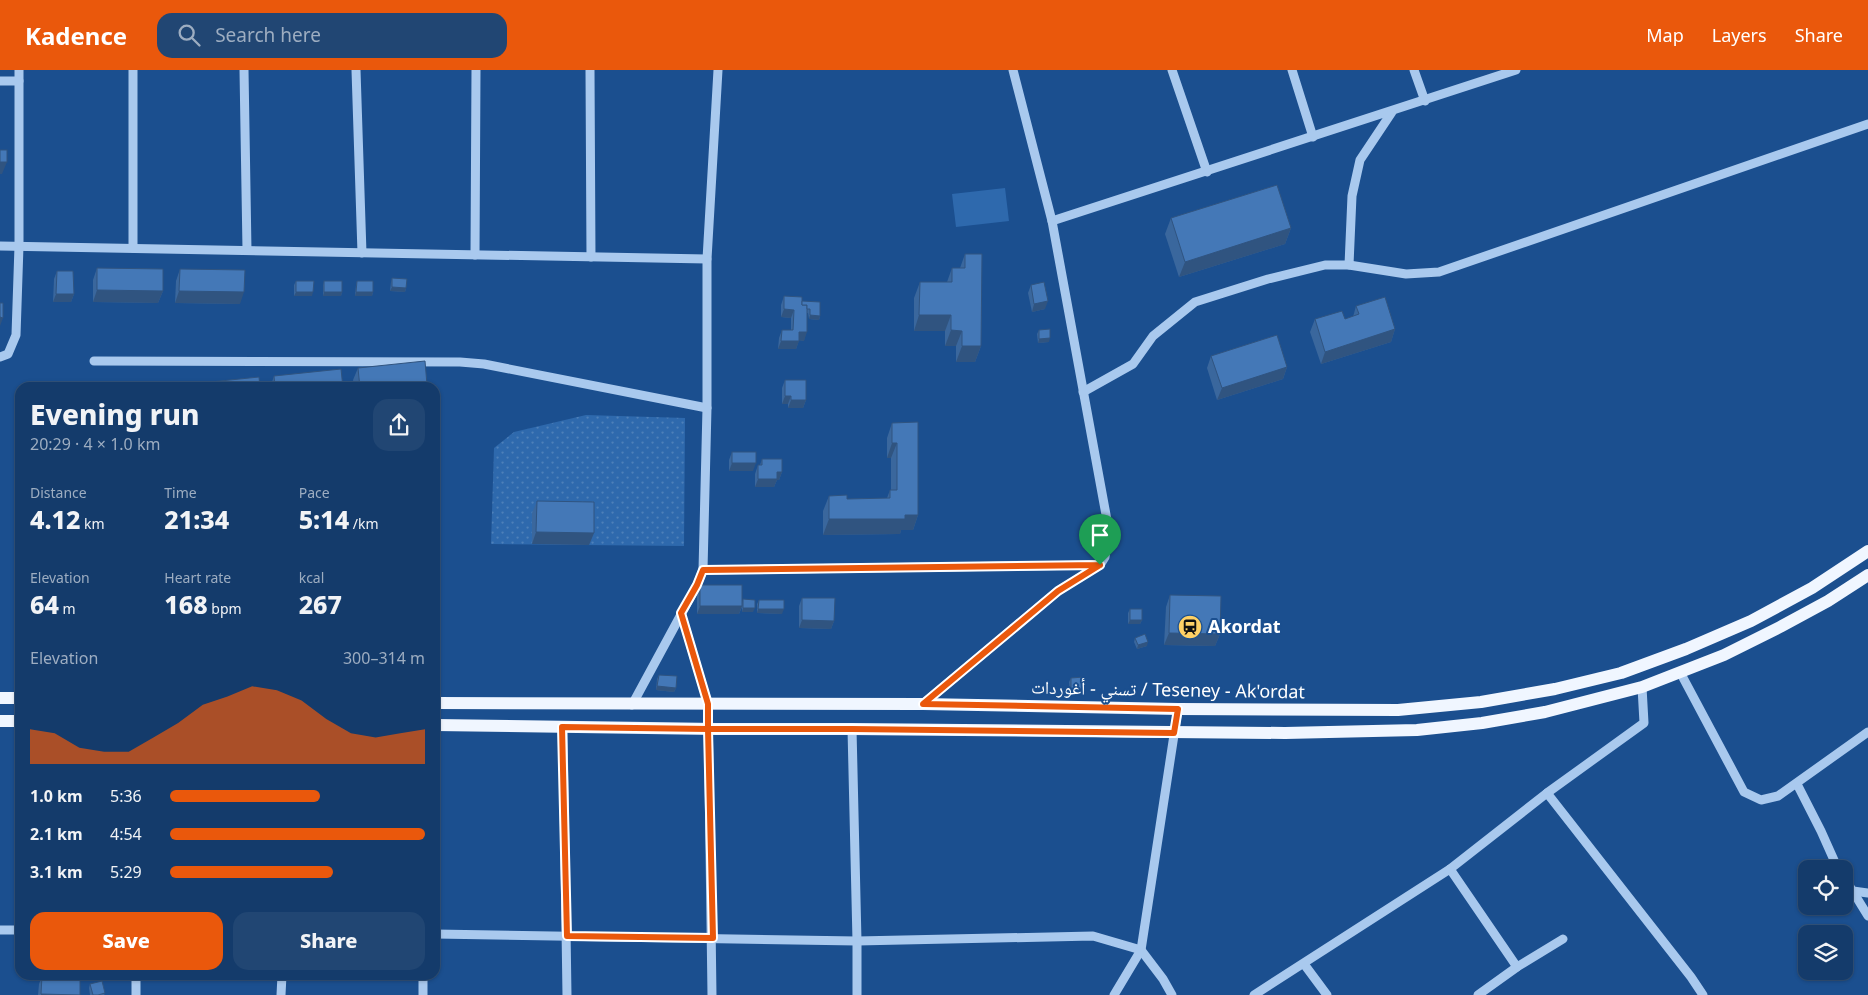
<!DOCTYPE html>
<html lang="en">
<head>
<meta charset="utf-8">
<style>
  body { margin:0; font-family:"Noto Sans","Noto Naskh Arabic",sans-serif; background:#214673; color:#f1f3f6; height:100vh; display:flex; flex-direction:column; font-size:19px; white-space:nowrap }
  * { box-sizing:border-box; margin:0 }
  p { font-size:16px; color:#9dadc1 }
  .icon { flex:none; width:28px; height:28px; fill:none; stroke:currentColor; stroke-width:2; stroke-linecap:round; stroke-linejoin:round }
  .map { position:relative; flex:1; overflow:hidden }
  .drawer { position:absolute; left:15px; top:312px; width:425px; height:598px; display:flex; flex-direction:column; background:#143b6b; border-radius:15px; box-shadow:0 1px 4px #0004,0 0 0 1px #33557e }
  .drawer>* { flex:none }
  .controls { position:absolute; left:1798px; top:790px; display:grid; gap:10px }
  .controls a { display:grid; place-items:center; width:55px; height:55px; border-radius:10px; background:#143b6b; box-shadow:0 1px 4px #0004,0 0 0 1px #33557e; font-size:25px }
  .pin { position:absolute; display:grid; place-items:center; width:42px; height:42px; color:#fff; margin:-51px -21px; border-radius:50% 50% 50% 0; rotate:-45deg; box-shadow:0 0 5px #0007 }
  .pin .icon { rotate:45deg }
  .round { display:grid; place-items:center; flex:none; width:52px; height:52px; border-radius:15px; background:#214673 }
  .head { display:flex; align-items:center; justify-content:space-between; height:85px; padding:0 15px }
  h1 { font-size:28px; font-weight:800; line-height:38px }
  .stats { display:grid; grid-template-columns:repeat(3,1fr); gap:8px; height:85px; padding:5px 15px }
  .stats div { display:grid; align-content:center }
  .stats b { font-size:25px; font-weight:800 }
  .stats small { font-size:14px; font-weight:400 }
  .stats p { font-size:14px }
  .chart { height:140px; padding:10px 15px }
  .chart p { display:flex; justify-content:space-between }
  .chart svg { width:100%; height:90px; margin-top:5px; fill:#ea580c; opacity:.7 }
  .button { display:flex; gap:10px; margin-top:auto; padding:10px 15px }
  .button a { flex:1; height:58px; border-radius:15px; background:#ea580c; color:#fff; font-size:20px; font-weight:800; line-height:58px; text-align:center }
  .button a+a { background:#214673; color:#f1f3f6 }
  ul { padding:0 15px; list-style:none; font-size:16px }
  li { display:grid; grid-template-columns:80px 60px 1fr; align-items:center; height:38px }
  li i { height:12px; border-radius:6px; background:#ea580c }
  header { display:flex; align-items:center; gap:30px; box-sizing:border-box; height:70px; padding:0 25px; background:#ea580c; color:#fff }
  header strong { font-size:24px }
  nav { display:flex; gap:28px; margin-inline-start:auto; font-size:18px }
  .search { width:350px; height:45px; background:#214673; display:flex; align-items:center; gap:12px; box-sizing:border-box; padding:0 18px; border-radius:15px; color:#9dadc1; font-size:19px }
  .map>svg:first-child { display:block }
  .grass { fill:url(#grass-dots) }
  .pitch { fill:#2e69ad }
  .lines { fill:none; stroke-linecap:round; stroke-linejoin:round }
  .minor { stroke:#a9c9ee; stroke-width:9 }
  .major { stroke:#f0f6ff; stroke-width:12 }
  .wall { fill:#3a679d }
  .shaded-wall { fill:#305480 }
  .building { fill:#4478b7; stroke:#305480 }
  .route-casing { stroke:#fff; stroke-width:10 }
  .route { stroke:#ea580c; stroke-width:6 }
  .labels { text-anchor:middle; stroke-width:4; stroke-linejoin:round; paint-order:stroke }
  .poi-label { font-size:18px; font-weight:bold; fill:#fff; stroke:#1b4f8f; text-anchor:start }
  .street-label { font-size:18px; fill:#fff; stroke:#1b4f8f }
</style>
</head>
<body>
<header>
<strong>Kadence</strong>
<div class="search"><svg class="icon" aria-label="search" viewBox="0 0 24 24"><circle cx="10" cy="10" r="6"/><path d="M15 15l6 6"/></svg>Search here</div>
<nav><a>Map</a><a>Layers</a><a>Share</a></nav>
</header>
<div class="map">
<svg width="1868" height="925" viewBox="0 0 1868 925">
  <defs>
    <pattern id="grass-dots" width="8" height="8" patternUnits="userSpaceOnUse" patternTransform="scale(1.25)"><rect width="8" height="8" fill="#2e69ad"/><path d="M2 2h.1M6 6h.1" fill="none" stroke="#4d80b9" stroke-width="1.8" stroke-linecap="round"/></pattern>
  </defs>
  <rect width="100%" height="100%" fill="#1b4f8f"/>
  <path class="grass" d="M586 345 685 348 684 476 491 474 494 378 514 362Z"/>
  <path class="pitch" d="M1005 118 1009 151 956 157 952 124Z"/>
  <g class="lines">
    <g class="minor">
      <path d="M244 0 247 180"/>
      <path d="M356 0 362 183"/>
      <path d="M590 0 591 187"/>
      <path d="M1172 0 1207 102"/>
      <path d="M1292 0 1313 67"/>
      <path d="M1414 0 1425 31"/>
      <path d="M0 11H19"/>
      <path d="M1052 151 1516 0"/>
      <path d="M0 176 707 189"/>
      <path d="M133 178V0"/>
      <path d="M475 185 476 0"/>
      <path d="M1349 195 1352 126 1360 90 1392 42"/>
      <path d="M0 287 8 284 16 265 19 176V0"/>
      <path d="M94 291 460 292 484 294 707 338"/>
      <path d="M1083 322 1133 294 1153 266 1195 232 1268 209 1325 195H1349L1406 204 1439 202 1868 54"/>
      <path d="M703 500 1100 495"/>
      <path d="M681 543 708 634 712 925"/>
      <path d="M1680 602 1744 722 1761 730 1778 726 1868 662"/>
      <path d="M923 634 1058 521 1100 495 1105 487 1109 461 1052 151 1013 0"/>
      <path d="M632 635 697 515 703 500 707 338V189L718 0"/>
      <path d="M563 657 567 925"/>
      <path d="M852 659 857 871V925"/>
      <path d="M1797 714 1821 761 1838 799"/>
      <path d="M1547 723 1691 907 1703 925"/>
      <path d="M1450 799 1517 897"/>
      <path d="M1844 807 1868 846"/>
      <path d="M1853 821 1868 823"/>
      <path d="M0 860H20"/>
      <path d="M435 864 857 871 1093 866 1141 880 1163 909 1172 925"/>
      <path d="M1304 894 1327 925"/>
      <path d="M136 925V905"/>
      <path d="M281 925 282 905"/>
      <path d="M423 925V905"/>
      <path d="M1114 925 1141 880 1178 639"/>
      <path d="M1254 925 1450 799 1547 723 1644 653 1642 617"/>
      <path d="M1478 925 1517 897 1563 869"/>
    </g>
    <g class="major">
      <path d="M0 628H20"/>
      <path d="M435 633 923 634 1178 639 1398 640 1481 632 1555 619 1621 603 1686 579 1751 551 1812 518 1868 481"/>
      <path d="M0 651H20"/>
      <path d="M435 655 716 659H852L1285 663 1417 660 1482 653 1545 642 1642 617 1724 585 1780 557 1828 531 1868 505"/>
    </g>
  </g>
  <g class="wall">
    <path d="M1171 148 1291 158 1285 174 1179 207 1165 164Z"/>
    <path d="M965 184 981 276 975 292H956V276H945V261H914V228L920 212H947L952 198H960Z"/>
    <path d="M97 198 163 221 158 233 93 232V210Z"/>
    <path d="M180 199 240 234 175 233 176 211Z"/>
    <path d="M57 201 74 224 71 232H53L54 209Z"/>
    <path d="M392 208 406 218 405 222 390 221 391 212Z"/>
    <path d="M296 211 312 226H294V215Z"/>
    <path d="M324 211 342 222 341 226H323V215Z"/>
    <path d="M357 211 373 222 372 226H355L356 215Z"/>
    <path d="M1031 215 1045 239 1032 242 1028 223Z"/>
    <path d="M784 226 802 231 820 246 819 250 809 249 808 243H807L804 271 799 270 796 279H778L779 268 782 260H791V248L781 247V235Z"/>
    <path d="M1356 236 1395 259 1391 272 1321 294 1310 262 1315 249H1345L1353 247Z"/>
    <path d="M1039 260 1049 272 1038 273 1037 264Z"/>
    <path d="M1211 286 1287 297 1283 309 1217 330 1207 298Z"/>
    <path d="M358 298 426 318H354L353 310Z"/>
    <path d="M274 306 343 318H270Z"/>
    <path d="M785 310 806 330 803 338H788V334H782V318Z"/>
    <path d="M892 353 918 445 913 460H901L900 464 823 465V441L829 426 847 429 887 428 890 420H891V388H887V368Z"/>
    <path d="M732 382 753 401H729V390Z"/>
    <path d="M762 389 782 402 779 410H777L774 417H755V404L758 395H760Z"/>
    <path d="M537 431 594 463 589 475 532 474V443Z"/>
    <path d="M700 515 742 533 743 529 753 542H742V537L739 544H697V523Z"/>
    <path d="M435 517 439 524 438 528H435Z"/>
    <path d="M1170 525 1220 564 1215 576 1164 575 1166 537Z"/>
    <path d="M802 528 834 551 831 559 799 558V536Z"/>
    <path d="M759 530 782 544 757 543V534Z"/>
    <path d="M1130 539 1142 550 1140 554H1128V543Z"/>
    <path d="M20 559V612H19Z"/>
    <path d="M1135 568 1147 576 1137 579 1134 572Z"/>
    <path d="M659 605 676 618 674 622 656 620 657 609Z"/>
    <path d="M1071 608 1083 623 1070 624 1069 612Z"/>
    <path d="M42 906 66 909 80 925H38L39 914Z"/>
    <path d="M90 914 105 925H90L89 918Z"/>
  </g>
  <g class="shaded-wall">
    <path d="M0 92H7L2 104H0Z"/>
    <path d="M1291 158 1285 174 1179 207 1185 192Z"/>
    <path d="M392 217 406 218 405 222 390 221Z"/>
    <path d="M97 220 163 221 158 233 93 232Z"/>
    <path d="M179 221 244 222 240 234 175 233Z"/>
    <path d="M296 222H313L312 226H294Z"/>
    <path d="M324 222H342L341 226H323Z"/>
    <path d="M356 222H373L372 226H355Z"/>
    <path d="M56 224H74L71 232H53Z"/>
    <path d="M1048 231 1045 239 1032 242 1034 234Z"/>
    <path d="M784 239 794 240 791 248 781 247Z"/>
    <path d="M810 245 820 246 819 250 809 249Z"/>
    <path d="M919 245H951L945 261H914Z"/>
    <path d="M0 247 3 248 0 256Z"/>
    <path d="M1395 259 1391 272 1321 294 1325 282Z"/>
    <path d="M951 260 962 261 956 276H945Z"/>
    <path d="M799 262H807L804 271 797 270Z"/>
    <path d="M1050 268 1049 272 1038 273 1039 269Z"/>
    <path d="M781 271H799L796 279H778Z"/>
    <path d="M962 276H981L975 292H956Z"/>
    <path d="M1287 297 1283 309 1217 330 1222 318Z"/>
    <path d="M427 315 426 318H404Z"/>
    <path d="M785 326H791L788 334H782Z"/>
    <path d="M791 330H806L803 338H788Z"/>
    <path d="M892 373H897L891 388H887Z"/>
    <path d="M732 393H756L753 401H729Z"/>
    <path d="M777 402H782L779 410H777L774 417H755L758 409Z"/>
    <path d="M905 445H918L913 460H901L900 464 823 465 829 449Z"/>
    <path d="M536 462 594 463 589 475 532 474Z"/>
    <path d="M700 536H742L739 544H697Z"/>
    <path d="M743 538H755L753 542H742Z"/>
    <path d="M758 539H784L782 544 757 543Z"/>
    <path d="M802 550 834 551 831 559 799 558Z"/>
    <path d="M1130 550H1142L1140 554H1128Z"/>
    <path d="M1169 563 1220 564 1215 576 1164 575Z"/>
    <path d="M1148 572 1147 576 1137 579 1138 575Z"/>
    <path d="M657 616 676 618 674 622 656 620Z"/>
    <path d="M1084 619 1083 623 1070 624 1071 620Z"/>
    <path d="M41 924 80 925H41Z"/>
  </g>
  <g class="building">
    <rect x="0" y="80" width="7" height="12"/>
    <path d="M1277 115 1291 158 1185 192 1171 148Z"/>
    <path d="M965 184H982L981 276H962V261L951 260V245H919L920 212H952V198H965Z"/>
    <path d="M97 198 163 199V221L97 220Z"/>
    <path d="M180 199 245 200 244 222 179 221Z"/>
    <path d="M57 201H73L74 224H56Z"/>
    <path d="M392 208 407 209 406 218 392 217Z"/>
    <path d="M296 211H314L313 222H296Z"/>
    <rect x="324" y="211" width="18" height="11"/>
    <path d="M357 211H373V222H356Z"/>
    <path d="M1044 212 1048 231 1034 234 1031 215Z"/>
    <path d="M784 226 802 227V235H807V262H799V271H781L782 260H793L794 240 784 239Z"/>
    <path d="M1385 227 1395 259 1325 282 1315 249 1342 241 1345 249 1359 244 1356 236Z"/>
    <path d="M802 231 820 232V246L810 245V239H807V235H802Z"/>
    <path d="M0 233H3V248L0 247Z"/>
    <path d="M1050 259V268L1039 269V260Z"/>
    <path d="M1277 265 1287 297 1222 318 1211 286Z"/>
    <path d="M425 291 427 315 404 318H360L358 298Z"/>
    <path d="M341 299 343 318H275L274 306Z"/>
    <path d="M259 307 260 318H191V314Z"/>
    <path d="M785 310H806V330H791V326H785Z"/>
    <path d="M177 315V318H154Z"/>
    <path d="M918 352V445H905V449H829V426L847 425V429L890 428V420H897V373H892V353Z"/>
    <rect x="732" y="382" width="24" height="11"/>
    <path d="M762 389H782V402H777V409H758V395H762Z"/>
    <path d="M537 431 594 432V463L536 462Z"/>
    <rect x="700" y="515" width="42" height="21"/>
    <path d="M435 517 439 518V524L435 523Z"/>
    <path d="M1170 525 1221 526 1220 564 1169 563Z"/>
    <path d="M802 528H835L834 551 802 550Z"/>
    <path d="M743 529 755 530V538H743Z"/>
    <path d="M759 530H784V539H758Z"/>
    <rect x="1130" y="539" width="12" height="11"/>
    <path d="M1145 564 1148 572 1138 575 1135 568Z"/>
    <path d="M659 605 677 606 676 618 657 616Z"/>
    <path d="M1084 607V619L1071 620V608Z"/>
    <path d="M42 906H66V909H80V925L41 924Z"/>
    <path d="M102 911 105 923 98 925H93L90 914Z"/>
  </g>
  <g class="lines">
    <g class="route-casing">
      <path id="route" d="M1100 495 703 500 697 515 681 543 708 634V659L562 657 567 866 713 868 708 659H852L1174 663 1178 639 923 634 1058 521 1100 495"/>
    </g>
    <use href="#route" class="route"/>
  </g>
  <defs>
    <g id="station-disc" transform="scale(1.25)"><circle r="9.5" fill="#ffd166" stroke="#1b4f8f"/><path d="M-3-6H3Q5-6 5-4V2Q5 4 3 4L4.5 6H3L1.5 4h-3L-3 6H-4.5L-3 4Q-5 4-5 2V-4Q-5-6-3-6ZM-3.5-4v3h7v-3ZM-3.5 1v1.5H-2V1ZM2 1v1.5H3.5V1Z" fill="#111"/></g>
  </defs>
  <g fill-rule="evenodd">
    <use href="#station-disc" x="1190" y="557"/>
  </g>
  <g class="labels">
    <g class="poi-label">
      <text x="1208" y="563">Akordat</text>
    </g>
    <g class="street-label">
      <text transform="translate(1168 620) rotate(1)" y="6">تسني - أغوردات / Teseney - Ak'ordat</text>
    </g>
  </g>
</svg>
<div class="controls">
<a><svg class="icon" aria-label="locate" viewBox="0 0 24 24"><circle cx="12" cy="12" r="6"/><path d="M12 2v4M12 18v4M2 12h4M18 12h4"/></svg></a>
<a><svg class="icon" aria-label="layers" viewBox="0 0 24 24"><path d="M12 4l9 5-9 5-9-5zM3 14l9 5 9-5"/></svg></a>
</div>
<div class="pin" style="left:1100px;top:495px;background:#1e9e55"><svg class="icon" aria-label="arrive" viewBox="0 0 24 24"><path d="M6 21V4h12l-3 4 3 4H6"/></svg></div>
<section class="drawer">
<div class="head"><div><h1>Evening run</h1><p>20:29 · 4 × 1.0 km</p></div><a class="round"><svg class="icon" aria-label="share" viewBox="0 0 24 24"><path d="M12 15V3M7 8l5-5 5 5M5 13v7h14v-7"/></svg></a></div>
<div class="stats">
<div><p>Distance</p><b>4.12<small> km</small></b></div>
<div><p>Time</p><b>21:34</b></div>
<div><p>Pace</p><b>5:14<small> /km</small></b></div>
</div>
<div class="stats">
<div><p>Elevation</p><b>64<small> m</small></b></div>
<div><p>Heart rate</p><b>168<small> bpm</small></b></div>
<div><p>kcal</p><b>267</b></div>
</div>
<div class="chart"><p><span>Elevation</span>300–314 m</p>
<svg viewBox="0 0 160 44" preserveAspectRatio="none"><path d="M0 44V27L10 29L20 36L30 38L40 38L50 31L60 24L70 15L80 11L90 6L100 8L110 13L120 22L130 29L140 31L150 29L160 27V44z"/></svg>
</div>
<ul>
<li><b>1.0 km</b>5:36<i style="width:59%"></i></li>
<li><b>2.1 km</b>4:54<i style="width:100%"></i></li>
<li><b>3.1 km</b>5:29<i style="width:64%"></i></li>
</ul>
<div class="button"><a>Save</a><a>Share</a></div>
</section>
</div>
</body>
</html>
